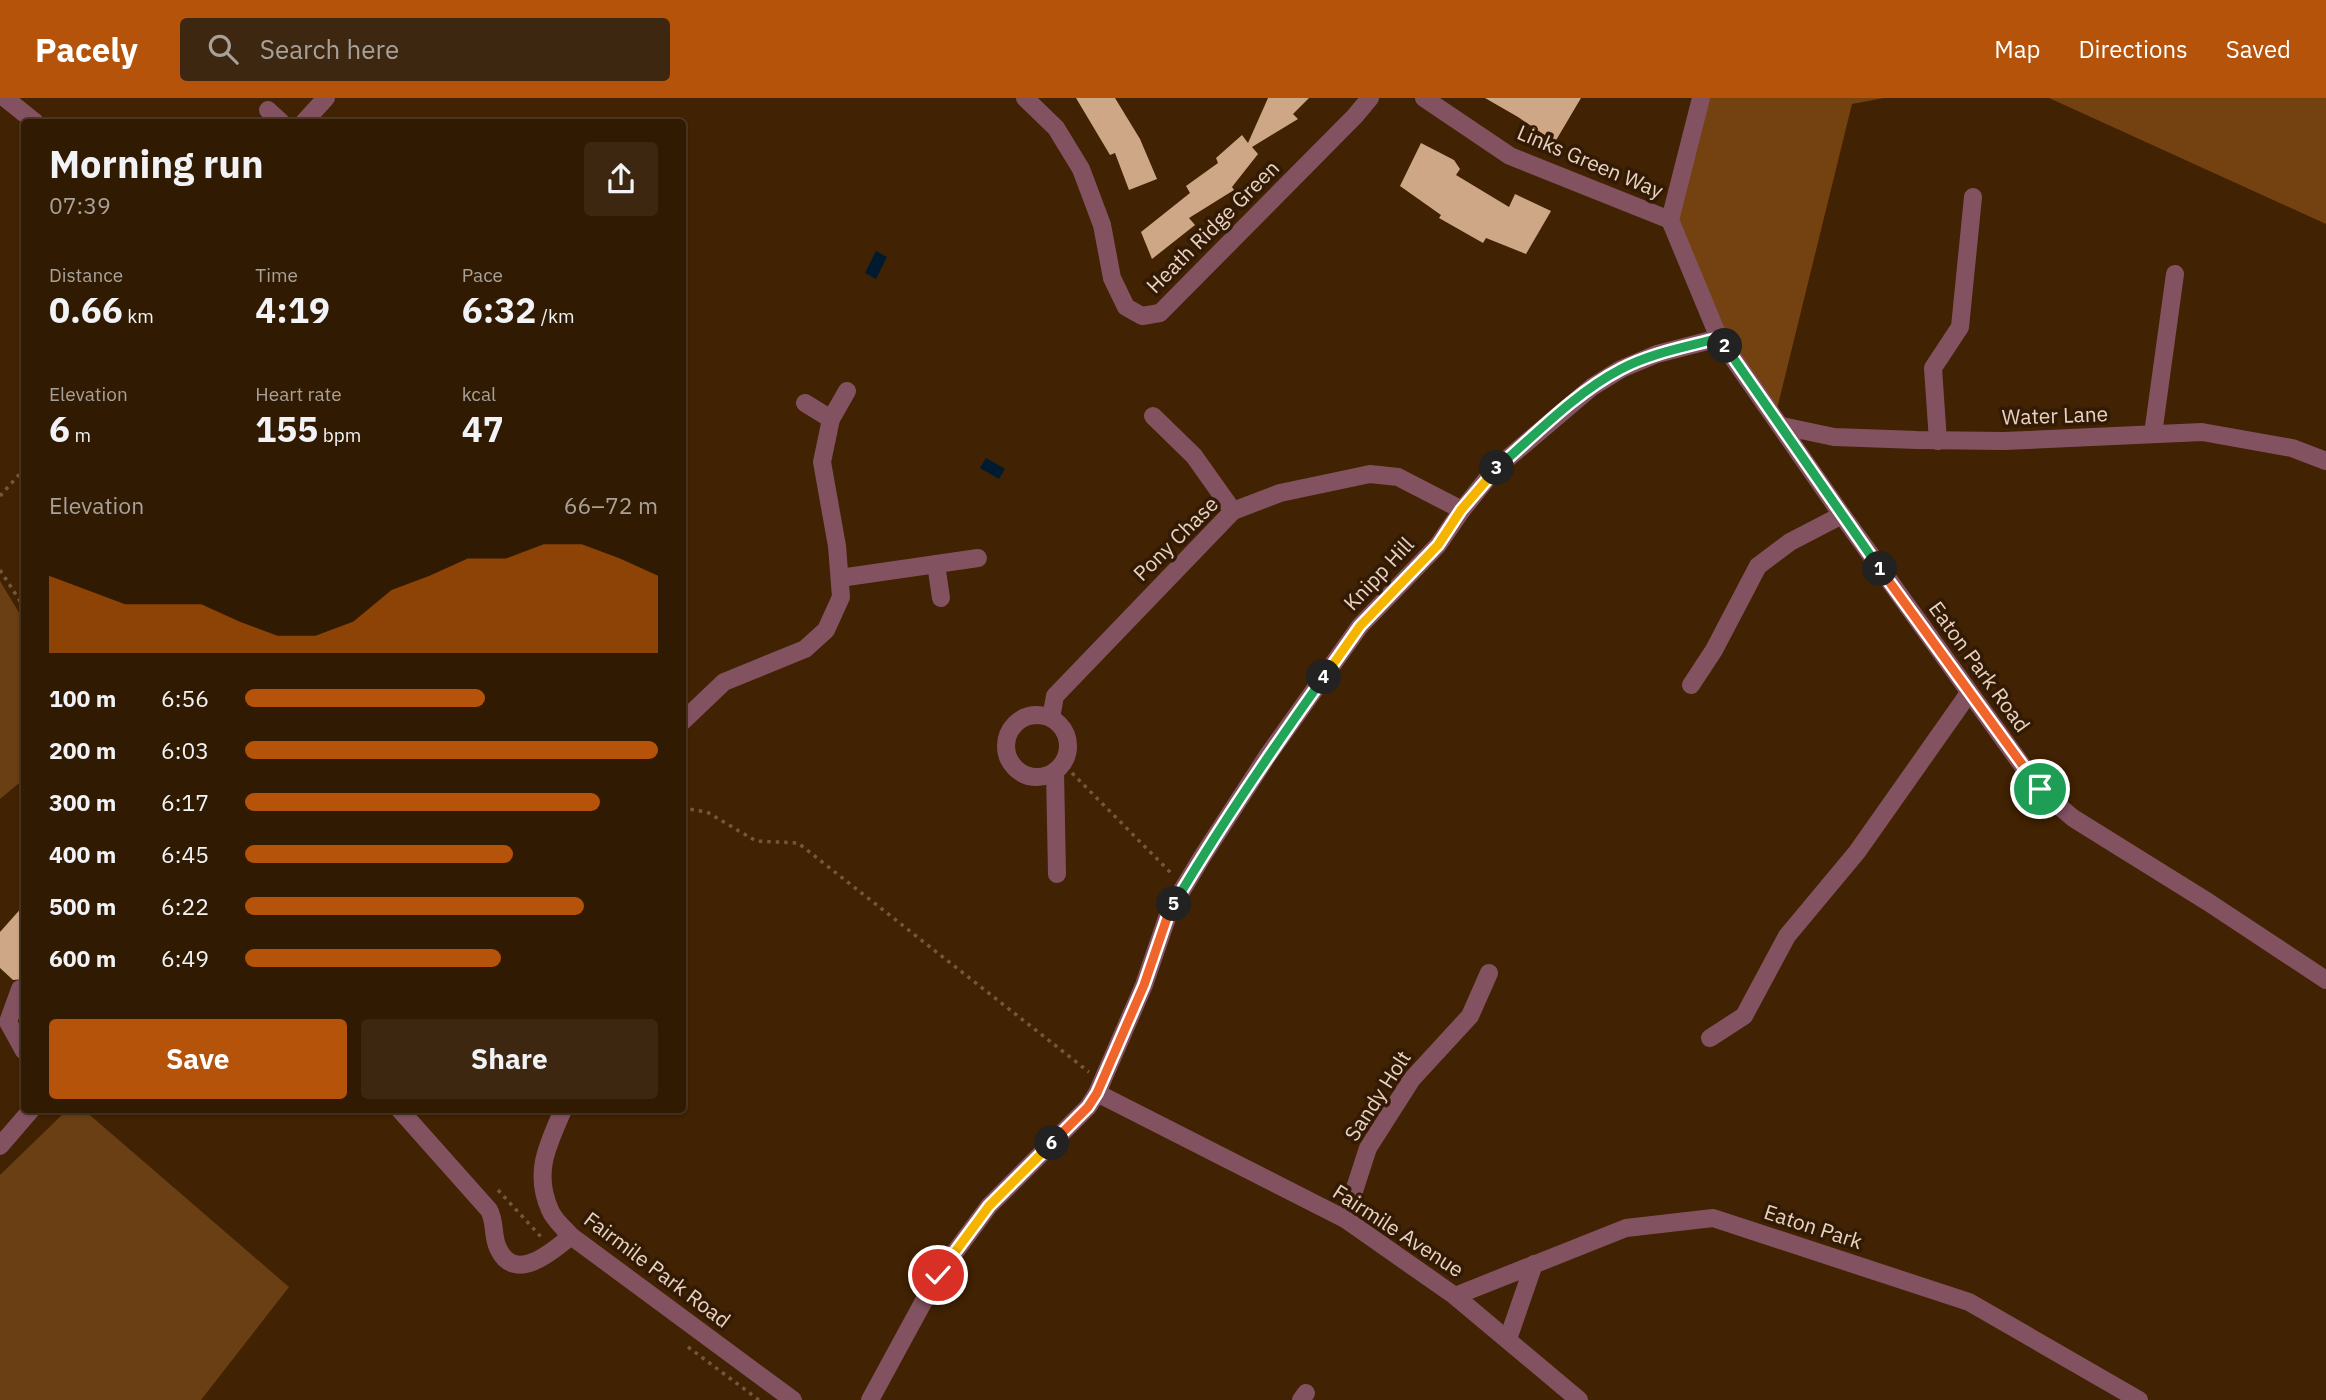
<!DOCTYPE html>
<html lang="en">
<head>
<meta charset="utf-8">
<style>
  body { margin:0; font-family:"IBM Plex Sans",sans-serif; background:#3d2711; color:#f1f3f6; height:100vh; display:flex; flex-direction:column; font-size:26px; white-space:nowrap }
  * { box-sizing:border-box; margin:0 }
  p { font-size:23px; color:#a8a199 }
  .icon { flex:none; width:38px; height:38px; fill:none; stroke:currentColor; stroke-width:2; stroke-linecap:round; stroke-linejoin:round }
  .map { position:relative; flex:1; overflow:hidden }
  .details { position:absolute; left:21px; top:21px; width:665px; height:994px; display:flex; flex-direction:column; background:#311a02; border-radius:7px; box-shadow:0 2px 5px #0004,0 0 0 2px #4c3824 }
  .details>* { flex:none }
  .pin { position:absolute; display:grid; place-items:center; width:60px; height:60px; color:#fff; margin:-30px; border:4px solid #fff; border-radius:50%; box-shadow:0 2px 7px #0007 }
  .km { position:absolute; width:35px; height:35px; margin:-18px; border-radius:50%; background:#222; color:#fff; font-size:19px; line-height:35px; text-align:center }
  .round { display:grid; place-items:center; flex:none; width:74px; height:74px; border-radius:7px; background:#3d2711 }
  .summary { display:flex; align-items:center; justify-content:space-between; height:119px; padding:0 28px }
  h1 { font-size:38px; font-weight:700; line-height:52px }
  .figures { display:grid; grid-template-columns:repeat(3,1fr); gap:10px; height:119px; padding:7px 28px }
  .figures div { display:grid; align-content:center }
  .figures b { font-size:35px; font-weight:700 }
  .figures small { font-size:19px; font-weight:400 }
  .figures p { font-size:19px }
  .chart { height:196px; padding:14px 28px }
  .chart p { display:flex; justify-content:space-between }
  .chart svg { width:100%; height:126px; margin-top:7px; fill:#b45309; opacity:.7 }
  .cta { display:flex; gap:14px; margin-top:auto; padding:14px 28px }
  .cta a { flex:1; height:80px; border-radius:7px; background:#b45309; color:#fff; font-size:28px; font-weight:700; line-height:80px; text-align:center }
  .cta a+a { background:#3d2711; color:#f1f3f6 }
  ul { padding:0 28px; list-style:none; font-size:23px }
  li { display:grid; grid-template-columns:112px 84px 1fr; align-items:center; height:52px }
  li i { height:18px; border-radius:9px; background:#b45309 }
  header { display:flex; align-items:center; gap:42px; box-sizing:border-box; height:98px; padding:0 35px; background:#b45309; color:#fff }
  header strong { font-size:33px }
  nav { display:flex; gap:38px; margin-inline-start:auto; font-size:24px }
  .search { width:490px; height:63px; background:#3d2711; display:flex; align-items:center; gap:18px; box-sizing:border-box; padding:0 24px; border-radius:7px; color:#a8a199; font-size:26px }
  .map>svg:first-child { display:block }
  .green { fill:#6a3f14 }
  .forest { fill:#734210 }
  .water { fill:#001b2f }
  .building { fill:#cea786 }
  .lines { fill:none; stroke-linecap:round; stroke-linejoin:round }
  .path { stroke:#74583d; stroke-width:3.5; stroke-dasharray:3.5 5; stroke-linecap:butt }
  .minor { stroke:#835261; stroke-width:18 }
  .split-1-casing { stroke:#fff; stroke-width:14 }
  .split-2-casing { stroke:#fff; stroke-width:14 }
  .split-3-casing { stroke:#fff; stroke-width:14 }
  .split-4-casing { stroke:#fff; stroke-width:14 }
  .split-5-casing { stroke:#fff; stroke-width:14 }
  .split-6-casing { stroke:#fff; stroke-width:14 }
  .split-7-casing { stroke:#fff; stroke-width:14 }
  .split-1 { stroke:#f0652b; stroke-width:9 }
  .split-2 { stroke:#22a559; stroke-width:9 }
  .split-3 { stroke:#22a559; stroke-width:9 }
  .split-4 { stroke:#f5b400; stroke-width:9 }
  .split-5 { stroke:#22a559; stroke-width:9 }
  .split-6 { stroke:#f0652b; stroke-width:9 }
  .split-7 { stroke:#f5b400; stroke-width:9 }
  .labels { text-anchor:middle; stroke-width:7; stroke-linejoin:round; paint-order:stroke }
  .street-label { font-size:21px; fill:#e8d3c3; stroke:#321a04 }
</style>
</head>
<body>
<header>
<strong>Pacely</strong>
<div class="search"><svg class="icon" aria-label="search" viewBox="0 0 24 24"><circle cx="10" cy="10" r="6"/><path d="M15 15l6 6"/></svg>Search here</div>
<nav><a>Map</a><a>Directions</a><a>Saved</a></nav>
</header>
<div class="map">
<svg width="2326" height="1302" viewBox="0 0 2326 1302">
  <rect width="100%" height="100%" fill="#412202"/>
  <g class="green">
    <path d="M0 483 24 523V681L0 701Z"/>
    <path d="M67 1012H84L289 1189 201 1302H0V1077Z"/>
  </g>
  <g class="forest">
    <path d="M1707 0H1884L1852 6 1777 311 1728 238 1677 120Z"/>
    <path d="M2049 0H2326V126Z"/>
  </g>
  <g class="water">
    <path d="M876 153 887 159 876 181 865 175Z"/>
    <path d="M986 360 1005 371 999 381 980 370Z"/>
  </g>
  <g class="building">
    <path d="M1076 0H1115L1140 41 1157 81 1129 92 1115 55 1110 57Z"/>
    <path d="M1268 0H1309L1293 16 1298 21 1252 49 1258 56 1232 89 1234 92 1189 120 1195 127 1152 161 1141 134 1190 95 1186 88 1218 65 1216 60 1242 37 1248 45Z"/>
    <path d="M1485 0H1581L1555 44 1518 19Z"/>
    <path d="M1421 45 1454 62 1460 71 1456 77 1509 109 1515 96 1551 113 1526 156 1486 140 1483 145 1439 120 1441 117 1400 88Z"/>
    <path d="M24 807V881L13 882 0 870V834Z"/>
  </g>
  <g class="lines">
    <g class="path">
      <path d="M0 398 24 371"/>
      <path d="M0 472 24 509"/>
      <path d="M1072 675 1172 776"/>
      <path d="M682 710 707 714 756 743 798 745 1089 974"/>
      <path d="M498 1092 543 1141"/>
      <path d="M688 1249 759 1302"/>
    </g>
    <g class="minor">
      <path d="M5 0 35 24"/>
      <path d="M1025 0 1056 30 1081 71 1102 127 1112 180 1126 209 1142 218 1160 215 1355 18 1370 0"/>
      <path d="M1424 0 1510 58 1670 122"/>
      <path d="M1701 0 1670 122 1719 240 1842 417 2040 692 2073 720 2208 804 2326 882"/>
      <path d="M268 12 281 24"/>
      <path d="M304 24 326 0"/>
      <path d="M805 305 831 321"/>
      <path d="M1153 318 1194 358 1233 413"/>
      <path d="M1782 328 1834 339 1917 342 2004 343 2202 334 2292 350 2326 363"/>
      <path d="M2153 336 2175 176"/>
      <path d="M1938 343 1933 270 1960 229 1973 99"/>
      <path d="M936 466 941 500"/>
      <path d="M840 480 978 460"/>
      <path d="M1691 587 1714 552 1758 468 1790 444 1842 417"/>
      <circle cx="1037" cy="648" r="31"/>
      <path d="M1051 620 1055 598 1233 413 1280 395 1370 376 1398 379 1462 412"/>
      <path d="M682 624 724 584 805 551 826 532 841 499 837 448 822 364 831 321 847 293"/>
      <path d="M1055 673 1057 776"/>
      <path d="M20 891 8 924 24 953"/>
      <path d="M1710 940 1744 918 1787 838 1857 754 1969 595"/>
      <path d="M1097 995 1345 1121 1455 1198 1579 1302"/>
      <path d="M400 1012 489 1112C496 1125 492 1138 498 1150 514 1186 551 1155 571 1138"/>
      <path d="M563 1012C548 1047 533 1074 550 1112 554 1122 564 1130 571 1138L793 1302"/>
      <path d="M0 1048 31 1012"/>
      <path d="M1345 1121 1368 1050 1412 981 1470 918 1489 875"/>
      <path d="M1455 1198 1626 1130 1713 1120 1969 1204 2139 1302"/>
      <path d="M1508 1241 1534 1166"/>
      <path d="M870 1302 938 1177 989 1108 1088 1009 1097 995 1144 887 1169 814 1202 759 1268 657 1360 528 1438 447 1462 412 1494 372 1592 289 1621 271 1657 256 1719 240"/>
      <path d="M1301 1302 1306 1295"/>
    </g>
  </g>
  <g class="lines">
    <g class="split-1-casing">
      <path id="split-1" d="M1880 471 2040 691"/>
    </g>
    <g class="split-2-casing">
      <path id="split-2" d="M1725 248 1880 471"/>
    </g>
    <g class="split-3-casing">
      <path id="split-3" d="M1497 370C1536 336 1575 295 1621 271 1651 255 1686 249 1719 240L1725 248"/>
    </g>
    <g class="split-4-casing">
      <path id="split-4" d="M1324 579 1360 528 1438 447 1461 412 1497 370"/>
    </g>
    <g class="split-5-casing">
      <path id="split-5" d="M1174 806C1220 728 1271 653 1324 579"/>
    </g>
    <g class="split-6-casing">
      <path id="split-6" d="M1052 1045 1088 1009 1097 995 1144 887 1169 814 1174 806"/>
    </g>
    <g class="split-7-casing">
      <path id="split-7" d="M938 1177 989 1108 1052 1045"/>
    </g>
    <use href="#split-1" class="split-1"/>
    <use href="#split-2" class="split-2"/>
    <use href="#split-3" class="split-3"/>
    <use href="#split-4" class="split-4"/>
    <use href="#split-5" class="split-5"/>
    <use href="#split-6" class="split-6"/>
    <use href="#split-7" class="split-7"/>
  </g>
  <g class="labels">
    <g class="street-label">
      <text transform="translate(1590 64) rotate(23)" y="7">Links Green Way</text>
      <text transform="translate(1213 129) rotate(-45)" y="7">Heath Ridge Green</text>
      <text transform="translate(2055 318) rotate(-2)" y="7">Water Lane</text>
      <text transform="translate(1176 441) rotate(-45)" y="7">Pony Chase</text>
      <text transform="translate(1379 476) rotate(-47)" y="7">Knipp Hill</text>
      <text transform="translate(1979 569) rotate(54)" y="7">Eaton Park Road</text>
      <text transform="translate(1378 998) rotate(-57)" y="7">Sandy Holt</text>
      <text transform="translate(1813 1129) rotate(18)" y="7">Eaton Park</text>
      <text transform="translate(1398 1133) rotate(33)" y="7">Fairmile Avenue</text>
      <text transform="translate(657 1172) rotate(37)" y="7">Fairmile Park Road</text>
    </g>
  </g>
</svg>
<div class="pin" style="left:2040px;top:691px;background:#1e9e55"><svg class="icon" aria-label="arrive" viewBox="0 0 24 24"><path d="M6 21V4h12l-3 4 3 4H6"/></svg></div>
<div class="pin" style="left:938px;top:1177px;background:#d93025"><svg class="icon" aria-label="check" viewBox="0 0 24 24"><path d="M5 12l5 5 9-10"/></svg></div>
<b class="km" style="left:1880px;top:471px">1</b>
<b class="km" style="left:1725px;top:248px">2</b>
<b class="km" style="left:1497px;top:370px">3</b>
<b class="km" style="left:1324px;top:579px">4</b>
<b class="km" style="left:1174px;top:806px">5</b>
<b class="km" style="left:1052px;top:1045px">6</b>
<section class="details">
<div class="summary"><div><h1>Morning run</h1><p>07:39</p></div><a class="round"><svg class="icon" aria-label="share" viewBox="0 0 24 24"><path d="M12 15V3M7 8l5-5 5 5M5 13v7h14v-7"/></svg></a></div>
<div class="figures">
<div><p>Distance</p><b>0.66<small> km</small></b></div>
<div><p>Time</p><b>4:19</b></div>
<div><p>Pace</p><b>6:32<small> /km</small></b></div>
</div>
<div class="figures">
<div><p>Elevation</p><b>6<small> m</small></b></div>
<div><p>Heart rate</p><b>155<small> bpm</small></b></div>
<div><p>kcal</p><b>47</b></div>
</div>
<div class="chart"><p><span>Elevation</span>66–72 m</p>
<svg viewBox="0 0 160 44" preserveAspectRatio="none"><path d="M0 44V17L10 22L20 27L30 27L40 27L50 33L60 38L70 38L80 33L90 22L100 17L110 11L120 11L130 6L140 6L150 11L160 17V44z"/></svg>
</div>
<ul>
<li><b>100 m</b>6:56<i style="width:58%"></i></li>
<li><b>200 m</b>6:03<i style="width:100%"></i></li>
<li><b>300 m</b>6:17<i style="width:86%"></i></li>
<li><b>400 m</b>6:45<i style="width:65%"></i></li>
<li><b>500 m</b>6:22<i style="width:82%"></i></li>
<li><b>600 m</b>6:49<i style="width:62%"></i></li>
</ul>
<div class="cta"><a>Save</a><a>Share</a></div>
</section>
</div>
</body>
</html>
